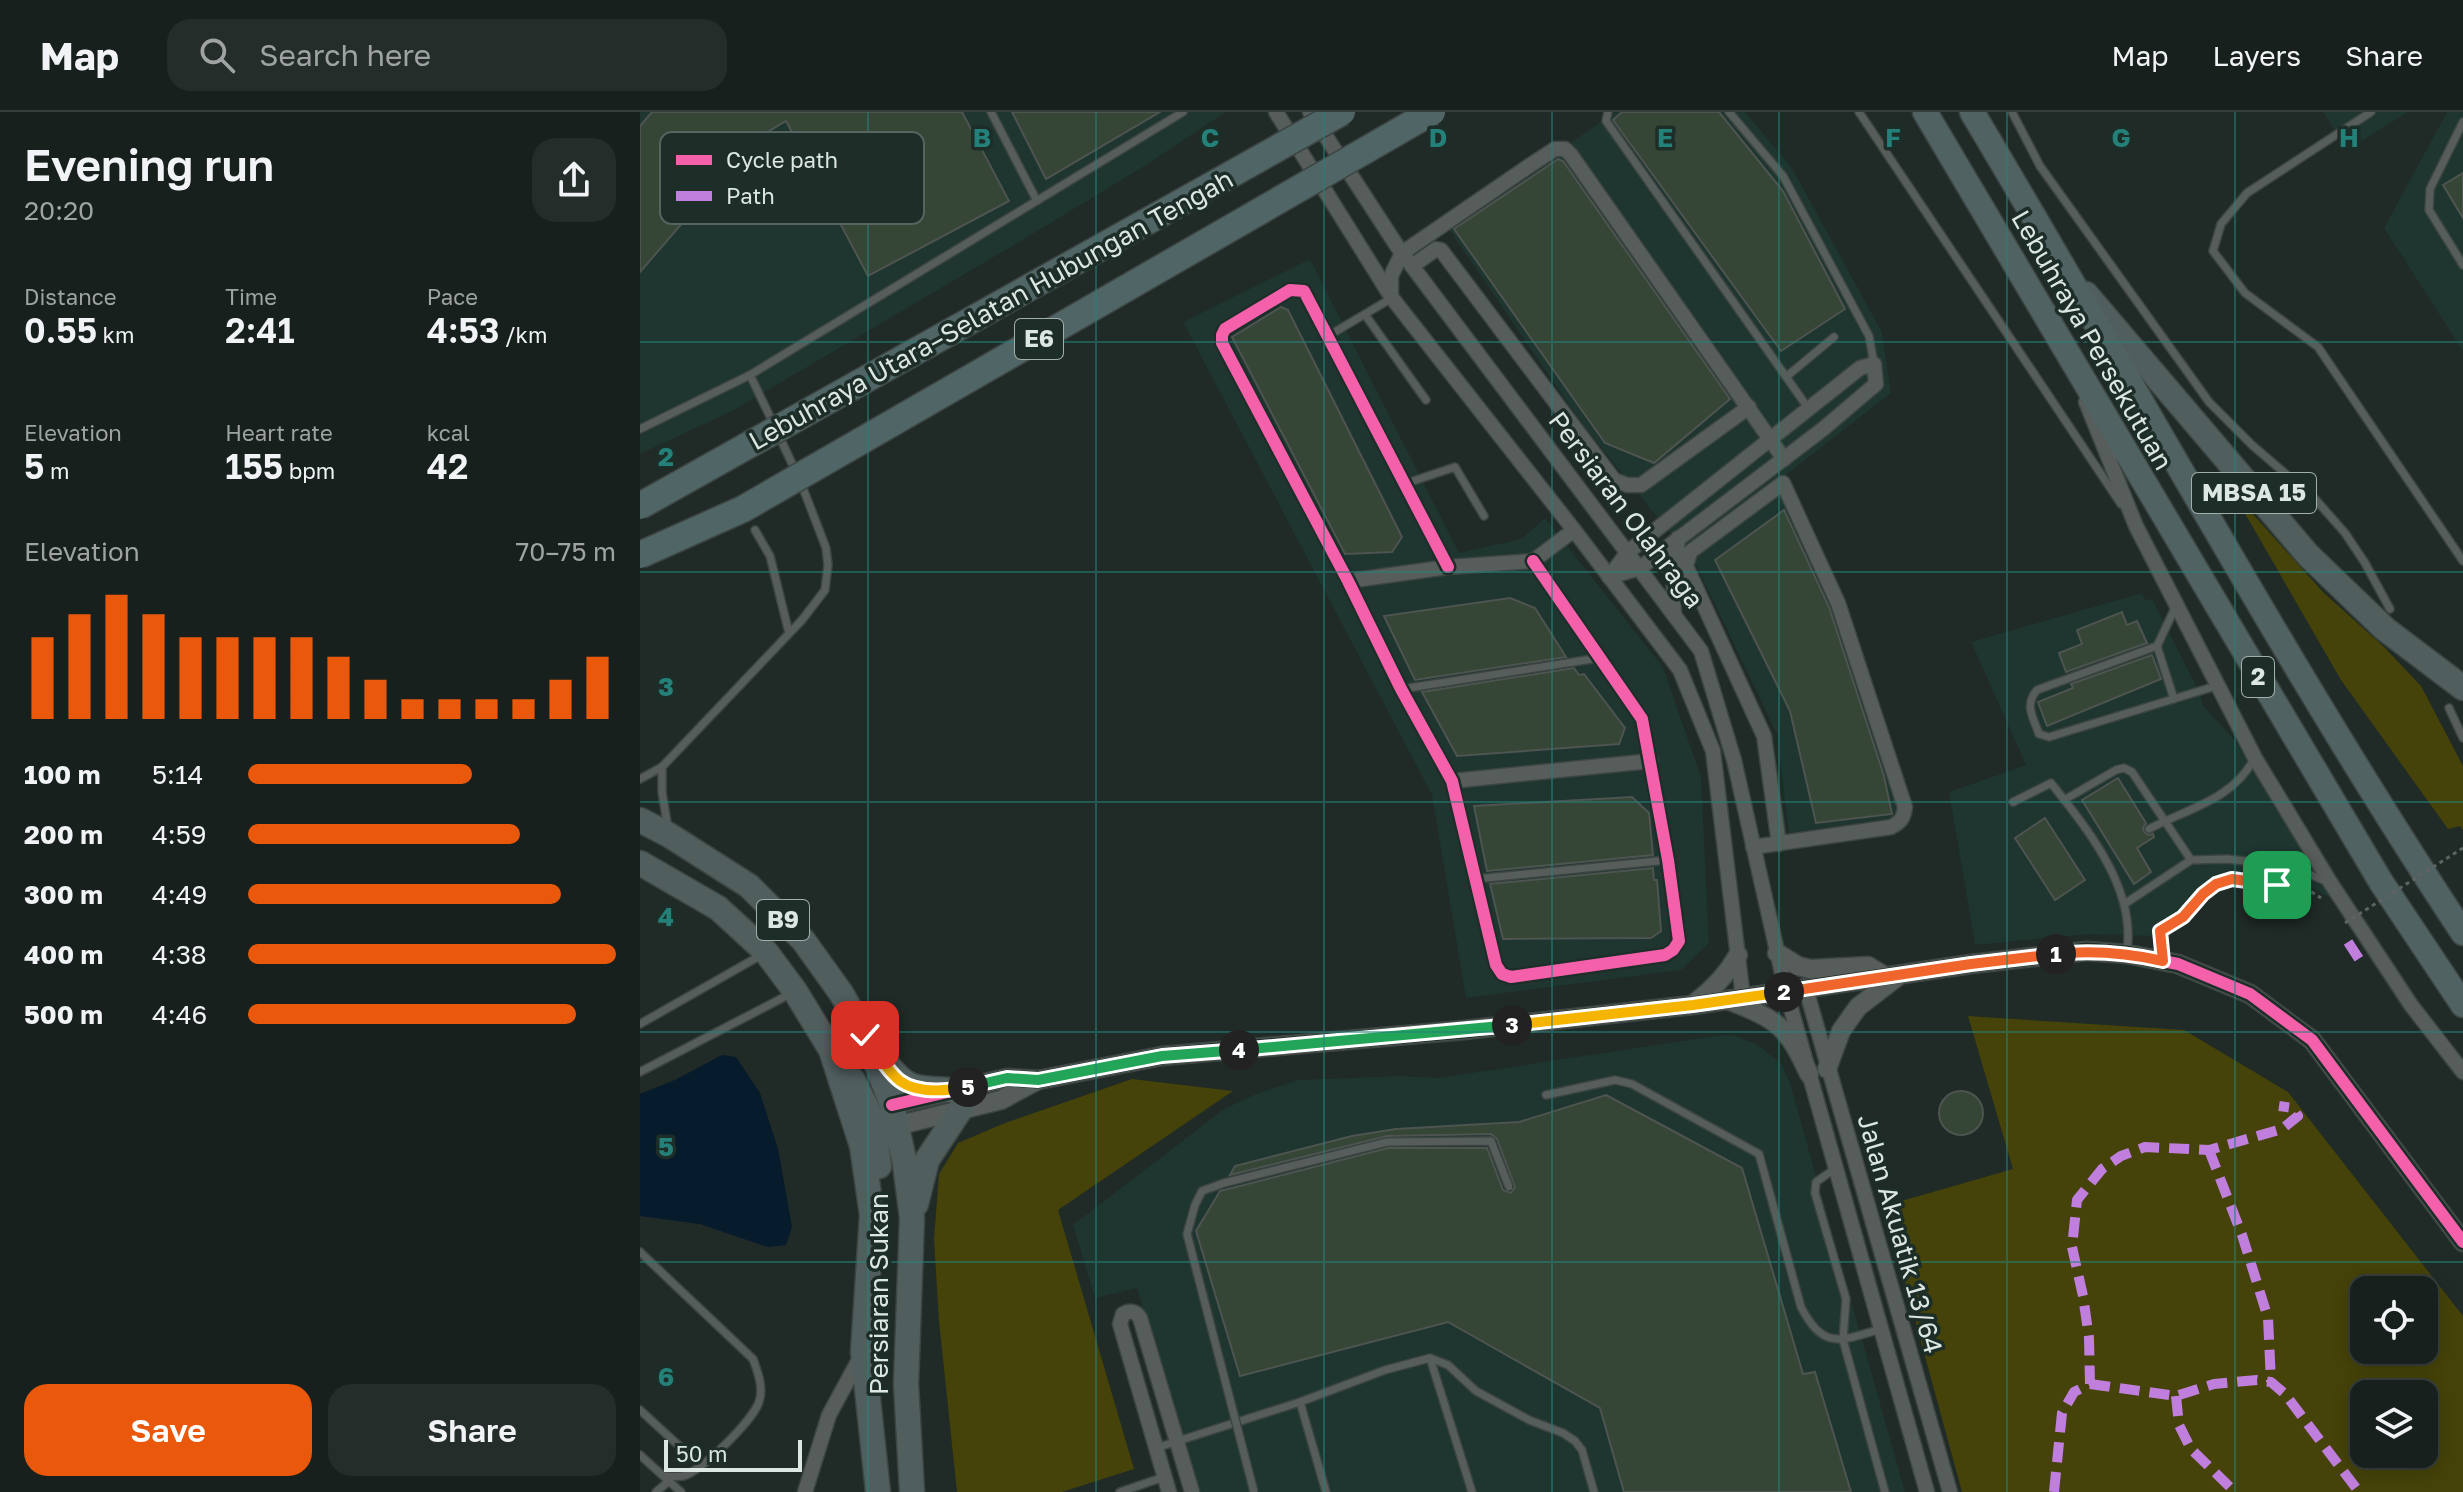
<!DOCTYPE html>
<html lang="en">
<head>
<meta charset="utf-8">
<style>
  body { margin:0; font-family:"Golos Text",sans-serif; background:#252d2a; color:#f1f3f6; height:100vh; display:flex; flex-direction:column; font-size:30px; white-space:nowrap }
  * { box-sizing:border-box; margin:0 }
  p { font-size:26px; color:#9fa3a4 }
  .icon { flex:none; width:44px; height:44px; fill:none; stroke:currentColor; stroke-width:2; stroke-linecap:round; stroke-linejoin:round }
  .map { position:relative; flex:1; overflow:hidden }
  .side { display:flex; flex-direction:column; background:#18201d; width:640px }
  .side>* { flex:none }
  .fabs { position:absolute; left:1710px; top:1164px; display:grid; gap:16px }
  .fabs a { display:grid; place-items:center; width:88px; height:88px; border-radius:16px; background:#18201d; box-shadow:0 4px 20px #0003,0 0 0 2px #363e3b; font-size:40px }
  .scale { position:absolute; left:24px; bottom:20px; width:138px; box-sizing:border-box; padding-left:8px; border:4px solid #dce7e3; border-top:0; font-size:22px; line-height:28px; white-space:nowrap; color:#dce7e3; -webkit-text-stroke:6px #1d2d28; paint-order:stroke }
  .pin { position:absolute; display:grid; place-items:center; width:68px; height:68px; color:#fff; margin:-34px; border-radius:16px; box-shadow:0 4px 12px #0006 }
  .km { position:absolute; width:40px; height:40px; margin:-20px; border-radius:50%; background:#222; color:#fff; font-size:22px; line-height:40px; text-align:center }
  .round { display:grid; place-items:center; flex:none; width:84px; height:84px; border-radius:24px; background:#252d2a }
  .overview { display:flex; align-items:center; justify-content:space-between; height:136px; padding:0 24px }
  h1 { font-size:44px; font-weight:600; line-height:60px }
  .stats { display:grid; grid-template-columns:repeat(3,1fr); gap:12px; height:136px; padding:8px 24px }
  .stats div { display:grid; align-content:center }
  .stats b { font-size:34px; font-weight:600 }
  .stats small { font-size:22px; font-weight:400 }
  .stats p { font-size:22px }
  .chart { height:224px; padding:16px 24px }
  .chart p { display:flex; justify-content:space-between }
  .chart svg { width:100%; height:144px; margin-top:8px; stroke:#ea580c; stroke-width:6 }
  .button { display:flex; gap:16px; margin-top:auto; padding:16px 24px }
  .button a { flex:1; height:92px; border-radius:24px; background:#ea580c; color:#fff; font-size:32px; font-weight:600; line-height:92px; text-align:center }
  .button a+a { background:#252d2a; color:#f1f3f6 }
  ul { padding:0 24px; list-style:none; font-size:26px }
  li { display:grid; grid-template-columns:128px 96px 1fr; align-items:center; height:60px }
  li i { height:20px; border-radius:10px; background:#ea580c }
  header { display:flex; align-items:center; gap:48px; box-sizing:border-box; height:112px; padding:0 40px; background:#18201d; border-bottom:2px solid #363e3b }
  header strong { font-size:38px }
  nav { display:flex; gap:44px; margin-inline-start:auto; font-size:28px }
  .search { width:560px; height:72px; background:#252d2a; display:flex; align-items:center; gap:20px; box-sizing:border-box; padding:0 28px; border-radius:24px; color:#9fa3a4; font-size:30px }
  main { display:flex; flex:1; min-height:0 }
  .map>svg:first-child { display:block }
  .built { fill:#1e3530 }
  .green { fill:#454309; fill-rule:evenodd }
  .water { fill:#061b2b }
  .building { fill:#354536; stroke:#4e5450; stroke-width:2 }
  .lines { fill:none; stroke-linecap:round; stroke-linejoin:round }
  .service-casing { stroke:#3c4542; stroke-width:10 }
  .minor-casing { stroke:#3c4542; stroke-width:17 }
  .tertiary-casing { stroke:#3c4542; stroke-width:21 }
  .primary-casing { stroke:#3c4542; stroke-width:27 }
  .trunk-casing { stroke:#3c4542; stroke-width:27 }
  .path { stroke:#5d6462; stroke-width:3; stroke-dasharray:4 4; stroke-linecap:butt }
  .service { stroke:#575d5b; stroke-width:7 }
  .minor { stroke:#575d5b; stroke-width:14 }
  .tertiary { stroke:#575d5b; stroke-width:18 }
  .primary { stroke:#505f5e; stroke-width:24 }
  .trunk { stroke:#506262; stroke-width:24 }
  .service-bridge-casing { stroke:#3c4542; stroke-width:10; stroke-linecap:butt }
  .motorway-bridge-casing { stroke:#3c4542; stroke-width:29; stroke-linecap:butt }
  .path-bridge { stroke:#5d6462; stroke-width:3; stroke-dasharray:4 4; stroke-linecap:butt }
  .service-bridge { stroke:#575d5b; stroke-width:7 }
  .motorway-bridge { stroke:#506666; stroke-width:26 }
  .quiet { stroke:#c07fdc; stroke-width:10; stroke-dasharray:20 10; stroke-linecap:butt }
  .cycleway-casing { stroke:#1d2d28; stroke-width:17 }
  .cycleway { stroke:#f560ab; stroke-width:12 }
  .split-1-casing { stroke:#fff; stroke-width:16 }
  .split-2-casing { stroke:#fff; stroke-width:16 }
  .split-3-casing { stroke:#fff; stroke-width:16 }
  .split-4-casing { stroke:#fff; stroke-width:16 }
  .split-5-casing { stroke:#fff; stroke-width:16 }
  .split-6-casing { stroke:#fff; stroke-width:16 }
  .split-1 { stroke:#f0652b; stroke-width:10 }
  .split-2 { stroke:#f0652b; stroke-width:10 }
  .split-3 { stroke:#f5b400; stroke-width:10 }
  .split-4 { stroke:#22a559; stroke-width:10 }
  .split-5 { stroke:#22a559; stroke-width:10 }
  .split-6 { stroke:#f5b400; stroke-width:10 }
  .grid { fill:none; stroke:#24817a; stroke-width:2; stroke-opacity:0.55 }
  .labels { text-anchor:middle; stroke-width:7; stroke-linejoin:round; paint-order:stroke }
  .shield { fill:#1d2d28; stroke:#a3afab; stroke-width:2 }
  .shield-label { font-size:24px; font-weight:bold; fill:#dce7e3 }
  .street-label { font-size:26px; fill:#dce7e3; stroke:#1d2d28 }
  .key { fill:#1d2d28; stroke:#566560; stroke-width:2 }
  .key-label { font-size:22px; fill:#dce7e3 }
  .grid-label { font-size:26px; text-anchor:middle; font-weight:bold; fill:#24817a; stroke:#1d2d28; stroke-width:7; stroke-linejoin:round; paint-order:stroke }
</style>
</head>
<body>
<header>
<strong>Map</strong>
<div class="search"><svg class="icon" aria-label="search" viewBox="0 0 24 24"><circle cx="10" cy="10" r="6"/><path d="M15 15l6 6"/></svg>Search here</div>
<nav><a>Map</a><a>Layers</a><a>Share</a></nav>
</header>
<main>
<section class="side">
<div class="overview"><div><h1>Evening run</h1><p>20:20</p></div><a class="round"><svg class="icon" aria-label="share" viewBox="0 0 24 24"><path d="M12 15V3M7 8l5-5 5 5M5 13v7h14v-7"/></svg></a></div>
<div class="stats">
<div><p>Distance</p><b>0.55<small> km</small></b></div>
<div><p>Time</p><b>2:41</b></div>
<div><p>Pace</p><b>4:53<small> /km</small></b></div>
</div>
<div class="stats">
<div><p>Elevation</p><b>5<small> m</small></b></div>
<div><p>Heart rate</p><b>155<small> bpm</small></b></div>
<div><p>kcal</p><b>42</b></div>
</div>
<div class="chart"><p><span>Elevation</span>70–75 m</p>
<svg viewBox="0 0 160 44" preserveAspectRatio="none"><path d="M5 44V19M15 44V12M25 44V6M35 44V12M45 44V19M55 44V19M65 44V19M75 44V19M85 44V25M95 44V32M105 44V38M115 44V38M125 44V38M135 44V38M145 44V32M155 44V25"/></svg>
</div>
<ul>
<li><b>100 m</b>5:14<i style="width:61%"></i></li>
<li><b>200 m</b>4:59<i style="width:74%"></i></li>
<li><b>300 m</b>4:49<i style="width:85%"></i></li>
<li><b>400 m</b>4:38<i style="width:100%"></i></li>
<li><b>500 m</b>4:46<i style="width:89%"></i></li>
</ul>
<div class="button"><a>Save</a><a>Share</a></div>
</section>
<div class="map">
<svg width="1823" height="1380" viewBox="0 0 1823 1380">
  <rect width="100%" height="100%" fill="#202a27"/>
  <g class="built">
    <path d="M0 0H586L503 55 381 129 94 298 0 342Z"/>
    <path d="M975 0H1105L1152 56 1242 220 1251 281 1147 362 1211 504 1274 703 1149 721 1137 622 1057 455 943 313 808 116Z"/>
    <path d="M1683 0H1768L1707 38Z"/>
    <path d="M1807 0H1823V239L1744 116Z"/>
    <path d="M670 147 819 441 881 427 905 406 1023 555 1061 665 1069 831 1041 858 826 886 792 683 543 210Z"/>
    <path d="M1502 481 1505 488 1512 487 1559 579 1563 593 1596 630 1692 787 1660 769 1641 771 1592 762 1572 769 1552 790 1522 813 1512 824 1448 822 1335 833 1309 680 1386 653 1331 530Z"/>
    <path d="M1082 923 1095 924 1116 932 1141 951 1150 971 1265 1380H557L497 1176 455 1186 433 1113 584 997 616 982 658 968 760 964 798 966Z"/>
  </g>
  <g class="green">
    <path d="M1592 379 1683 480 1744 535 1781 574 1823 654V718L1820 714 1808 717 1701 568Z"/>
    <path d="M1328 904 1544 918 1648 980 1823 1204V1380H1322L1244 1094 1373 1057ZM1784 1178V1238H1724V1178ZM1784 1282V1342H1724V1282Z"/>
    <path d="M492 967 593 979 418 1098 494 1357 422 1380H317L299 1209 294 1127 299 1062 318 1031 365 1011Z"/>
  </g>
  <path class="water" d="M82 943 96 945 120 981 138 1037 152 1115 146 1133 128 1135 60 1112 0 1104V982L35 968Z"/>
  <g class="building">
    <path d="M12 0H322L369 89 228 164 146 9 114 28 0 160V14Z"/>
    <path d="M372 0H520L406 67Z"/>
    <path d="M982 0H1079L1143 79 1205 197 1141 239 973 8Z"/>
    <path d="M918 47 923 49 1090 287 1014 351 965 331 814 117Z"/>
    <path d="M1823 61V106L1803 73Z"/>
    <path d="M641 195 648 198 762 425 752 440 705 442 592 225Z"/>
    <path d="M1144 398 1189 495 1244 664 1252 702 1176 711 1150 599 1075 448Z"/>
    <path d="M870 486 895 496 926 545 775 568 744 504Z"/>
    <path d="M1482 500 1487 513 1497 509 1507 531 1426 560 1419 541 1442 532 1437 518Z"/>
    <path d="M1512 543 1521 567 1407 614 1398 590 1433 576 1431 572Z"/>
    <path d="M934 556 939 563 944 562 985 616 979 632 817 644 782 580Z"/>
    <path d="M1478 666 1506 711 1503 716 1504 720 1508 723 1513 722 1514 725 1497 736 1511 760 1494 772 1442 688Z"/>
    <path d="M992 685 1009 701 1013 743 847 759 834 694Z"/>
    <path d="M1405 706 1445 768 1415 788 1375 726Z"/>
    <path d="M1013 756 1014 768H1017L1021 819 1011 826 863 827 850 772Z"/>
    <circle cx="1321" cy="1001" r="22"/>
    <path d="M966 983 1102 1056 1163 1262 1175 1260 1211 1380H984L960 1296 808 1210 600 1264 556 1119 580 1079 748 1036H847L863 1078 871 1081 875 1075 857 1027 851 1022 747 1024 590 1063 595 1054 712 1024 756 1017 879 1010Z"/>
  </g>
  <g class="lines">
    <g class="service-casing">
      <g id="service">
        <path d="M351 0 397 89"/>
        <path d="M968 0 966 9 1168 296"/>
        <path d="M1089 0 1143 64 1229 224 1234 252"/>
        <path d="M1219 0 1481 392"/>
        <path d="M1372 0 1400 54 1569 290 1612 333 1676 388 1705 421 1725 451 1750 497"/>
        <path d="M1731 0 1607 81 1581 112 1573 139 1605 181 1678 235 1823 449"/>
        <path d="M1823 10 1790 77 1789 98 1823 153"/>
        <path d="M726 204 786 288"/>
        <path d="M688 224 752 186"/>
        <path d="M110 263 134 313"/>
        <path d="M1146 265 1194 225"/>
        <path d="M0 317 110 263 543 0"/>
        <path d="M139 324 156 360"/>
        <path d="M764 372 815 355 844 404"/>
        <path d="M115 418 130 444 149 521"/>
        <path d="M1536 494 1517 534 1397 578C1384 593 1393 605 1399 622L1409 625 1576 574"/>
        <path d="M1517 534 1534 587"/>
        <path d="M762 577 959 546"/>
        <path d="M1809 596 1823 626"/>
        <path d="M22 655V680L28 716"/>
        <path d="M0 667 22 655 162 508 185 478 188 453 186 436 161 371"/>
        <path d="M1424 688 1476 658 1484 656 1492 660 1551 748"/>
        <path d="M1373 690 1411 671C1448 718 1496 776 1487 839"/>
        <path d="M1509 717C1549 696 1592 688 1614 647"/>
        <path d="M836 767 1028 748"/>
        <path d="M1486 791 1551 748 1587 747 1623 751 1659 758 1688 770"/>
        <path d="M0 912 123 842"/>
        <path d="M0 960 150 882"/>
        <path d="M906 983 975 968 992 972 1119 1042 1161 1195C1183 1238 1200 1229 1241 1217"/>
        <path d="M1196 1056 1176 1070 1175 1081 1206 1187 1203 1228 1245 1380"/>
        <path d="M0 1140 113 1247C118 1261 124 1276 119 1290 113 1308 61 1360 43 1364 37 1365 29 1364 24 1364"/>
        <path d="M790 1246 832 1380"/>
        <path d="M660 1290 686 1380"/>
        <path d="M0 1298 61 1354"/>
        <path d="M516 1336 660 1290 745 1258 790 1246 808 1253 836 1279 889 1308 923 1321 935 1329 942 1338 954 1380"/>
        <path d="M0 1343 41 1380"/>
        <path d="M16 1380 29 1369"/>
        <path d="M480 1380 524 1365"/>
      </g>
    </g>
    <g class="minor-casing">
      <g id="minor">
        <path d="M636 0 752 186 934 418 1040 558 1073 639 1103 886"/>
        <path d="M670 0 757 134 1061 539 1094 648 1146 879 1287 1380"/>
        <path d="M772 154 796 137 801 138 974 368 987 373H1001L1109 295"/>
        <path d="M751 182V164L762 141 889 54 915 37H925L931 43 1144 347"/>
        <path d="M1234 252 1236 272 1183 317 1000 456 969 465 988 440 1220 256Z"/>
        <path d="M1446 290 1496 414 1615 646 1690 770 1771 893 1823 960"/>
        <path d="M893 449 934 418"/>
        <path d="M808 455 664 179 650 178 585 217 582 223V231L708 469 761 577 812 669 856 853 862 862 871 865 1025 843 1033 838 1039 829 1028 748 1002 607 893 449"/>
        <path d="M708 469 808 455 893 449"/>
        <path d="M1034 501 1033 486 1038 426"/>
        <path d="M812 669 1011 649"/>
        <path d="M1113 735 1251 715C1261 710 1264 705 1265 695L1198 491 1143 371 1050 440 1046 454 1124 624 1139 732"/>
        <path d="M1166 877 1310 1380"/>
        <path d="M165 1380 189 1303 221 1244"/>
        <path d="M529 1380 480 1212 483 1202C489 1198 496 1199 500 1206L552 1380"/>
      </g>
    </g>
    <g class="tertiary-casing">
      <g id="tertiary">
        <path d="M1137 841 1158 854 1170 857 1228 854 1246 865"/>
        <path d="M1090 889C1138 908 1147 914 1169 962"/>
        <path d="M1055 891C1073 877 1087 863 1098 843"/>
        <path d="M1187 957 1201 919 1218 895 1257 865"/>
        <path d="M252 993 367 966 398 968 522 944 824 918 1053 893 1331 852 1447 839 1487 842 1538 852 1610 882 1672 928 1823 1130"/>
        <path d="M256 1014 361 988 398 968"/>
      </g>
    </g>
    <g class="primary-casing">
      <g id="primary">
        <path d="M1446 182 1668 443 1745 517 1823 576"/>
        <path d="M0 708 29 723 109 774 163 828 201 881 225 923 252 993 265 1052 272 1106 266 1272 272 1380"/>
        <path d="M0 751 78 796 126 840 155 879 191 938 222 1034 232 1103 223 1240 238 1380"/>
        <path d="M241 944C266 978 271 976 312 978"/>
        <path d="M213 968 234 1010 239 1054"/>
        <path d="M276 1092 287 1048 320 998"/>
      </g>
    </g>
    <g class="trunk-casing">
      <g id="trunk">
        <path d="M1285 0 1741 770 1823 893"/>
        <path d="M1332 0C1496 274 1647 555 1823 821"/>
      </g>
    </g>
    <path class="path" d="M1521 832 1520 819C1528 814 1539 809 1546 802 1559 788 1569 771 1589 768 1603 766 1619 771 1633 773 1653 775 1663 773 1681 786"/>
    <use href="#service" class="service"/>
    <use href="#minor" class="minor"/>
    <use href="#tertiary" class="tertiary"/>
    <use href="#primary" class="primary"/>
    <use href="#trunk" class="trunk"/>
    <g class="service-bridge-casing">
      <path id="service-bridge" d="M614 1380 547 1122 555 1093 562 1079 584 1071 747 1030 851 1029 869 1075"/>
    </g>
    <g class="motorway-bridge-casing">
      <g id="motorway-bridge">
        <path d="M0 394 702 0"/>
        <path d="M0 443 103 397 792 0"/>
      </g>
    </g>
    <path class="path-bridge" d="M1705 811 1823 736"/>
    <use href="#service-bridge" class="service-bridge"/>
    <use href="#motorway-bridge" class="motorway-bridge"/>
    <g class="quiet">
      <path d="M1708 830 1719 847 1726 842"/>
      <path d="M1569 1038 1602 1123 1628 1206 1631 1270"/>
      <path d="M1450 1272 1536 1284 1574 1272 1617 1268 1631 1270 1645 1282 1719 1380"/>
      <path d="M1536 1284 1539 1313 1551 1337 1595 1380"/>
      <path d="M1414 1380 1422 1301 1434 1280 1450 1272 1449 1226 1443 1184 1432 1135 1437 1088 1462 1057 1481 1044 1505 1035 1569 1038 1642 1017 1658 1004 1653 996 1639 994"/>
    </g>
    <g class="cycleway-casing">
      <g id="cycleway">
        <path d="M808 455 664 179 650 178 585 217 582 223V231L708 469 761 577 812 669 856 853 862 862 871 865 1025 843 1033 838 1039 829 1028 748 1002 607 893 449"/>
        <path d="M252 993 367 966 398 968 522 944 824 918 1053 893 1331 852 1447 839 1487 842 1538 852 1610 882 1672 928 1823 1130"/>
      </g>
    </g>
    <use href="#cycleway" class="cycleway"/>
  </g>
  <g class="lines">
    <g class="split-1-casing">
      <path id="split-1" d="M1416 842C1453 838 1487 841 1523 849L1520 819 1543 805 1563 782 1576 772 1592 767 1637 773"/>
    </g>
    <g class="split-2-casing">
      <path id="split-2" d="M1144 880 1331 852 1416 842"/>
    </g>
    <g class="split-3-casing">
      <path id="split-3" d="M872 913 1053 893 1144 880"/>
    </g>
    <g class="split-4-casing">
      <path id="split-4" d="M599 938 872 913"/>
    </g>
    <g class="split-5-casing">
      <path id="split-5" d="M328 975 367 966 398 968 522 944 599 938"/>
    </g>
    <g class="split-6-casing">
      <path id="split-6" d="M225 923C235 937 246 958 260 969 278 982 307 979 328 975"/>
    </g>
    <use href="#split-1" class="split-1"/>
    <use href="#split-2" class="split-2"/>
    <use href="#split-3" class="split-3"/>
    <use href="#split-4" class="split-4"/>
    <use href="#split-5" class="split-5"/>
    <use href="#split-6" class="split-6"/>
  </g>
  <path class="grid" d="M228 0V1380M456 0V1380M684 0V1380M912 0V1380M1139 0V1380M1367 0V1380M1595 0V1380M0 230H1823M0 460H1823M0 690H1823M0 920H1823M0 1150H1823"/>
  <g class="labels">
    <g class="shield">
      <rect x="375" y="207" width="48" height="40" rx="6"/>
      <rect x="1552" y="361" width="124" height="40" rx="6"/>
      <rect x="1602" y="545" width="32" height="40" rx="6"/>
      <rect x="117" y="788" width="52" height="40" rx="6"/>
    </g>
    <g class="shield-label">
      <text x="399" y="235">E6</text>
      <text x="1614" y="389">MBSA 15</text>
      <text x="1618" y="573">2</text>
      <text x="143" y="816">B9</text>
    </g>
    <g class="street-label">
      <text transform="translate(351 198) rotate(-29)" y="9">Lebuhraya Utara–Selatan Hubungan Tengah</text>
      <text transform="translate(1452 228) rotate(60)" y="9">Lebuhraya Persekutuan</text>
      <text transform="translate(986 398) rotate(53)" y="9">Persiaran Olahraga</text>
      <text transform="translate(1260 1122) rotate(74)" y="9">Jalan Akuatik 13/64</text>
      <text transform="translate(239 1182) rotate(-90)" y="9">Persiaran Sukan</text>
    </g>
  </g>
  <rect x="20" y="20" width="264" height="92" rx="12" class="key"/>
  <rect x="36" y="43" width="36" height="10" fill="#f560ab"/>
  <rect x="36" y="79" width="36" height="10" fill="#c07fdc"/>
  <g class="key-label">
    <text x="86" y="56">Cycle path</text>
    <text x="86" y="92">Path</text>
  </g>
  <g class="grid-label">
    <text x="342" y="35">B</text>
    <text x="570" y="35">C</text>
    <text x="798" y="35">D</text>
    <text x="1025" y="35">E</text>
    <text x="1253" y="35">F</text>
    <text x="1481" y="35">G</text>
    <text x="1709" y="35">H</text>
    <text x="26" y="354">2</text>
    <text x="26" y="584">3</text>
    <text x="26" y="814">4</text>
    <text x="26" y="1044">5</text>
    <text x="26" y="1274">6</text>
  </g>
</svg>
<div class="fabs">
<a><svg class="icon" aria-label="locate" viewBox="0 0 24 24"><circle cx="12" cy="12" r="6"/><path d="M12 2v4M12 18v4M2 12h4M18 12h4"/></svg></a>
<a><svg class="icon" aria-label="layers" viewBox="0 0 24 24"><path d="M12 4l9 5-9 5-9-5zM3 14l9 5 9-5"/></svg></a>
</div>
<div class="scale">50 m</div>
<div class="pin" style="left:1637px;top:773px;background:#1e9e55"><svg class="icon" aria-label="arrive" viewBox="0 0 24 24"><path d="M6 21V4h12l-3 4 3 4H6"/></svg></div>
<div class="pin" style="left:225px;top:923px;background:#d93025"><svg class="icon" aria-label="check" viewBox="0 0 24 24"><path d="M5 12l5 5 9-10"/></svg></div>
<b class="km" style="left:1416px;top:842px">1</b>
<b class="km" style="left:1144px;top:880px">2</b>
<b class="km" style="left:872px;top:913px">3</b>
<b class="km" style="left:599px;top:938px">4</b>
<b class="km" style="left:328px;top:975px">5</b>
</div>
</main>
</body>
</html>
